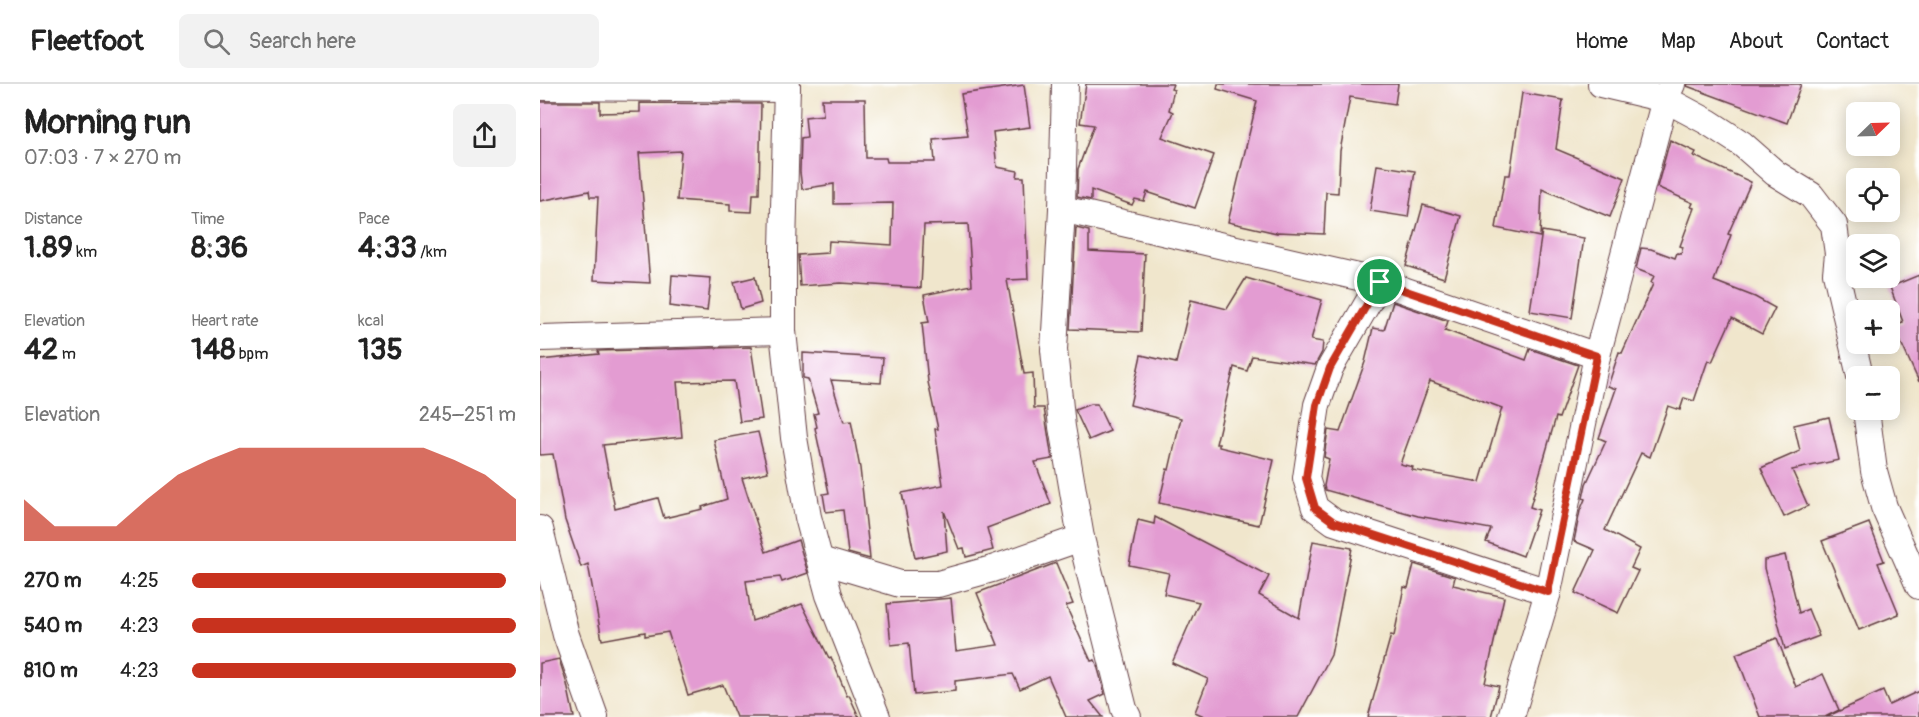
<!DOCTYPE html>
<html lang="en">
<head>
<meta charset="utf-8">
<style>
  body { margin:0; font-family:Pangolin,sans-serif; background:#f2f2f2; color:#222; height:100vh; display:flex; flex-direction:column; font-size:22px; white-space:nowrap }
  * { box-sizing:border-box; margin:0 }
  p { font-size:20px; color:#767676 }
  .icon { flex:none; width:33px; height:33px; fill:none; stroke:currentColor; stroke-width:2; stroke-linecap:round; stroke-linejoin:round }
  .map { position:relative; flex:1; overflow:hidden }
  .details { display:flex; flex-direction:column; background:#fff; width:540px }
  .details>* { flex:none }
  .needle { width:39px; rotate:67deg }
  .buttons { position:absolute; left:1306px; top:18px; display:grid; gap:12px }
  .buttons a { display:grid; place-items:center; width:54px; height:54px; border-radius:9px; background:#fff; box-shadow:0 3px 15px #0003; font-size:30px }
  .pin { position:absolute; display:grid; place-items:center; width:51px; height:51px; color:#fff; margin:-26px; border:3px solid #fff; border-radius:50%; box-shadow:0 2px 6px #0007 }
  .round { display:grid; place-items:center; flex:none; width:63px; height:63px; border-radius:9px; background:#f2f2f2 }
  .head { display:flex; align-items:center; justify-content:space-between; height:102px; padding:0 24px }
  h1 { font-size:33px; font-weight:800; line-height:45px }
  .stats { display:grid; grid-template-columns:repeat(3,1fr); gap:9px; height:102px; padding:6px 24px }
  .stats div { display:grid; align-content:center }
  .stats b { font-size:30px; font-weight:800 }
  .stats small { font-size:16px; font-weight:400 }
  .stats p { font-size:16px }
  .chart { height:168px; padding:12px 24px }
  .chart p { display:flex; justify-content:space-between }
  .chart svg { width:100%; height:108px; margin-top:6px; fill:#c8321e; opacity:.7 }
  ul { padding:0 24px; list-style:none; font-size:20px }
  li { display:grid; grid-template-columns:96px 72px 1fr; align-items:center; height:45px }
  li i { height:15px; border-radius:8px; background:#c8321e }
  header { display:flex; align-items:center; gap:36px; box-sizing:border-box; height:84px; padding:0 30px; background:#fff; border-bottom:2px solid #e0e0e0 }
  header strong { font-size:28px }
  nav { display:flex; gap:33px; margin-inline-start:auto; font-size:21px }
  .search { width:420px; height:54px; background:#f2f2f2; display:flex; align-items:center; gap:15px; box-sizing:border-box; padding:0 21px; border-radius:9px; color:#767676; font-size:22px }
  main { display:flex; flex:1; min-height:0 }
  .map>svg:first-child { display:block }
  .building { fill:#e39cd2; fill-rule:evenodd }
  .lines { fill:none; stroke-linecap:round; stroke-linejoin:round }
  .minor-casing { stroke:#633d43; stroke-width:28 }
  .minor { stroke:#fff; stroke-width:26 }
  .route-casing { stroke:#fff; stroke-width:12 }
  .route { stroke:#c8321e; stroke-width:8 }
</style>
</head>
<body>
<header>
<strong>Fleetfoot</strong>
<div class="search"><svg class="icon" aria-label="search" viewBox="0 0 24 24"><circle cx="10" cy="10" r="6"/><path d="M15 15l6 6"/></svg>Search here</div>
<nav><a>Home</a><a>Map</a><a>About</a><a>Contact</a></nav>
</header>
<main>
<section class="details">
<div class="head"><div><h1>Morning run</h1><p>07:03 · 7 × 270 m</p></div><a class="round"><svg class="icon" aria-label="share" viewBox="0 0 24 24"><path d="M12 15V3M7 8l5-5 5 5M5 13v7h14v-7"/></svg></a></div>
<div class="stats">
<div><p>Distance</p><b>1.89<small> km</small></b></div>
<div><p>Time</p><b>8:36</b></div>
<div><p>Pace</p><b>4:33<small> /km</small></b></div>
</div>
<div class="stats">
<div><p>Elevation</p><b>42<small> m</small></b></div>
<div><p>Heart rate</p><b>148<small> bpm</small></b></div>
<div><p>kcal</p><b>135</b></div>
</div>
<div class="chart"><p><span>Elevation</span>245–251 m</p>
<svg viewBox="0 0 160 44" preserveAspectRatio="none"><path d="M0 44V27L10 38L20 38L30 38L40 27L50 17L60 11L70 6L80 6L90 6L100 6L110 6L120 6L130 6L140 11L150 17L160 27V44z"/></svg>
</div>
<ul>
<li><b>270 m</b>4:25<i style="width:97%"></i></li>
<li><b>540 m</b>4:23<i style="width:100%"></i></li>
<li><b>810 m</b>4:23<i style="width:100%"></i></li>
</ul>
</section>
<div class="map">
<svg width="1379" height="633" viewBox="0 0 1379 633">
  <rect width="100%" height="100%" fill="#fff"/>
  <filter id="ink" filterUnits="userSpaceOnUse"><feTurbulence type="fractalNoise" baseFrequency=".0167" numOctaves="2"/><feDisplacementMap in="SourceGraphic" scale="12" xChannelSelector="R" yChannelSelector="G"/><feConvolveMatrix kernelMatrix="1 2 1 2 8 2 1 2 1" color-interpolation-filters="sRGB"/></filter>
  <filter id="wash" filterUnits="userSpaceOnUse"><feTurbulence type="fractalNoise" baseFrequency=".008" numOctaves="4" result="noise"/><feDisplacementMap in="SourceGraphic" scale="24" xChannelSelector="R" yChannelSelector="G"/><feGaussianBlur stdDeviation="1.35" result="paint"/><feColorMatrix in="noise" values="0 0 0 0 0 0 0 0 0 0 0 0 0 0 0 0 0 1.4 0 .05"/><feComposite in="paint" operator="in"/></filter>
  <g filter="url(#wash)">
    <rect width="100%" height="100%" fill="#f0e6cc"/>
    <g id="blocks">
      <g class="building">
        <path d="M546 0H633L631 5 634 6 629 26 633 28 622 53 674 71 655 124 607 108 604 117 595 115 592 121 551 106V116L537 113 538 85 554 41 540 39Z"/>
        <path d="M678 0H858L855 20 810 13 800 67 798 109 786 108 784 150 737 148V149L688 138 717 17 677 5Z"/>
        <path d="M1148 0H1261L1247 39 1147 2Z"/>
        <path d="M484 1 490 43 453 48 457 83 478 87 477 93H484L488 195 467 196 484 290 493 289 494 324H504L512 375 495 378 511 420 447 444 453 466 426 473 424 464 419 465 404 427 407 467 375 474 362 409 403 401 395 345H398L388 298 382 239 389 238 384 211 432 201 428 140 384 141 381 204 301 199 260 202 258 171 288 169 289 157 352 161 353 119 294 120V100L262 105 260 88 261 54 267 53 265 33 283 31 282 15H325L326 74H346L347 78H395L393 55 428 52 421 10Z"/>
        <path d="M982 9 1023 16 1016 65 1085 94 1070 133 1002 105 1000 153 956 144 965 91H970Z"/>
        <path d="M0 18H60V29L100 28V19L221 20 219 110H213L212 128 190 127V120L137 116 141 67 99 69 110 199 54 196 58 113H50L49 107 0 117Z"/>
        <path d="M1130 56 1156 68 1154 72 1211 98 1188 150 1191 151 1174 197 1215 213 1235 224 1222 250 1192 234 1172 278 1168 276 1154 317 1144 314 1140 326 1128 322 1110 373 1101 369 1065 446 1100 465 1091 484 1098 487 1078 529 1035 509 1055 466 1034 457 1040 427 1045 415 1043 414 1046 400 1066 357 1059 354 1076 305 1068 302 1079 268 1082 269 1113 200 1111 199 1114 192 1096 185 1101 164 1111 165 1135 174 1137 169 1141 170 1143 163 1140 162 1154 124 1151 123 1153 119 1117 103Z"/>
        <path d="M837 81 875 87 868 133 830 127Z"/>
        <path d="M883 121 921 132 904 194 866 182Z"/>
        <path d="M536 144 549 147V167L605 170 601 248 530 245Z"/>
        <path d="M1002 147 1044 154 1032 234 990 227Z"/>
        <path d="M132 191 171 194 167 227 130 222Z"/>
        <path d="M1379 191V298L1353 241 1363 238 1350 203Z"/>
        <path d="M215 193 221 219 201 225 194 198Z"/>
        <path d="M706 194 782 216 771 256 783 258 782 268 775 281 712 272 707 287 694 283 676 360H679V363L734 376 719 441 619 419 627 385 629 386 641 334 590 321 601 271 636 279 651 216 687 225Z"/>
        <path d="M853 218 908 237 905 246 986 276 990 265 1038 281 1019 334 1016 333 990 423 999 426 983 472 946 458 951 445 878 432 785 406 784 402 789 375 784 373 788 346 800 348 825 278 833 244 844 246ZM890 297 962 324 940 398 872 386 873 383 860 380Z"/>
        <path d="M211 263 222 335 200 338 194 297 137 298 142 353 63 361 75 425 118 414 124 434 163 425 162 423 187 415 174 356 218 348 228 388 202 394 226 468 258 456 268 489 242 498 240 493 206 497 212 537 262 520 289 574 291 573 307 612 309 611 319 633H196L183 601 148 611 128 548 105 552V548L62 556 48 480 41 483 25 436 13 370 0 371V276L59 270 58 267Z"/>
        <path d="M263 269 343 274 341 299 291 296 304 338 311 337 320 384 330 475 308 469 303 426 286 428 283 410 289 409 275 344 277 343 274 330 278 329 268 295 263 294Z"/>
        <path d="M550 320H557L570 347 549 356 535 326Z"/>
        <path d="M1289 333 1299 376 1252 386 1268 422 1244 433 1221 384 1260 367 1254 341Z"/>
        <path d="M615 433 729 492 719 511 759 534 773 457 812 464 791 571 758 633H666L655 628 668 595 632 579 659 518 624 510 629 489 589 481 598 436 614 440Z"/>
        <path d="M1329 439 1344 477 1338 479 1359 530 1319 546 1282 457Z"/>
        <path d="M1245 471 1259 529 1268 525 1279 552 1245 565 1224 484V476Z"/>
        <path d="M516 479 533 520 526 522 551 577 555 576 557 581 565 610 550 617 563 633H526L508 592 480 605 473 590 415 597V607L374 611 369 559 351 561 347 520 411 514 416 567 458 561 437 509Z"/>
        <path d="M874 480 915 493 913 501 964 513 945 599 959 602 951 633H828L851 551 854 552 864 503 868 504Z"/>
        <path d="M1237 554 1256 603 1283 590 1299 626 1285 633H1220L1196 570Z"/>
        <path d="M19 575 27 600 34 633H0V579Z"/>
        <path d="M1343 607 1349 621 1379 607V633H1286Z"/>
      </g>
    </g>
  </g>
  <g filter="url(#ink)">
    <use href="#blocks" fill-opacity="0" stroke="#633d43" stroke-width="1.5"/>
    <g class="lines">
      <g class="minor-casing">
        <g id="minor">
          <path d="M247 0 243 165V247L254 354 268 433 289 511 337 633"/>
          <path d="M525 0 522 125 514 266 522 343 541 454 584 625 588 633"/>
          <path d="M1061 0 1125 15 1168 38 1202 60 1235 89 1271 111 1294 141 1298 170 1296 189 1320 292"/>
          <path d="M0 3 247 5"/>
          <path d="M522 125 840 198 1057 272"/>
          <path d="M840 198 790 284 777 321 766 394 775 424 794 438 1008 508"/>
          <path d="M0 254 243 247"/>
          <path d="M1326 326 1334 387 1344 423 1379 502"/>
          <path d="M0 445 26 551 55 633"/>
          <path d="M280 476 360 500H398L452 485 541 454"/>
          <path d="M971 633 1008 508 1057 272 1125 15 1132 0"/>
        </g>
      </g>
      <use href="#minor" class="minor"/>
    </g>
  </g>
  <g class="lines" filter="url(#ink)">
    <g class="route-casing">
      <path id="route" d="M840 198 1057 272 1008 508 794 438 775 424 766 394 777 321 790 284Z"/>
    </g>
    <use href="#route" class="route"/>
  </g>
</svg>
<div class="buttons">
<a><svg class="needle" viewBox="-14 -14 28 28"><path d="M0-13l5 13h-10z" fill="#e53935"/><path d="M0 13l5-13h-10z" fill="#767676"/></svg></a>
<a><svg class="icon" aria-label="locate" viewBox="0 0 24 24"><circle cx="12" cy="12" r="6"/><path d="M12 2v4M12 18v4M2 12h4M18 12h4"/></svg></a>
<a><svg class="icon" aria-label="layers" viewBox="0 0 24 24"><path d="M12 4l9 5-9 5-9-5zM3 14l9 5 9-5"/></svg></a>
<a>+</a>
<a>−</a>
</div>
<div class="pin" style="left:840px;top:198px;background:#1e9e55"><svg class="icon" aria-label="arrive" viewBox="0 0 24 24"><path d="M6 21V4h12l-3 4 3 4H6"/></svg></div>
</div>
</main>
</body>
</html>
